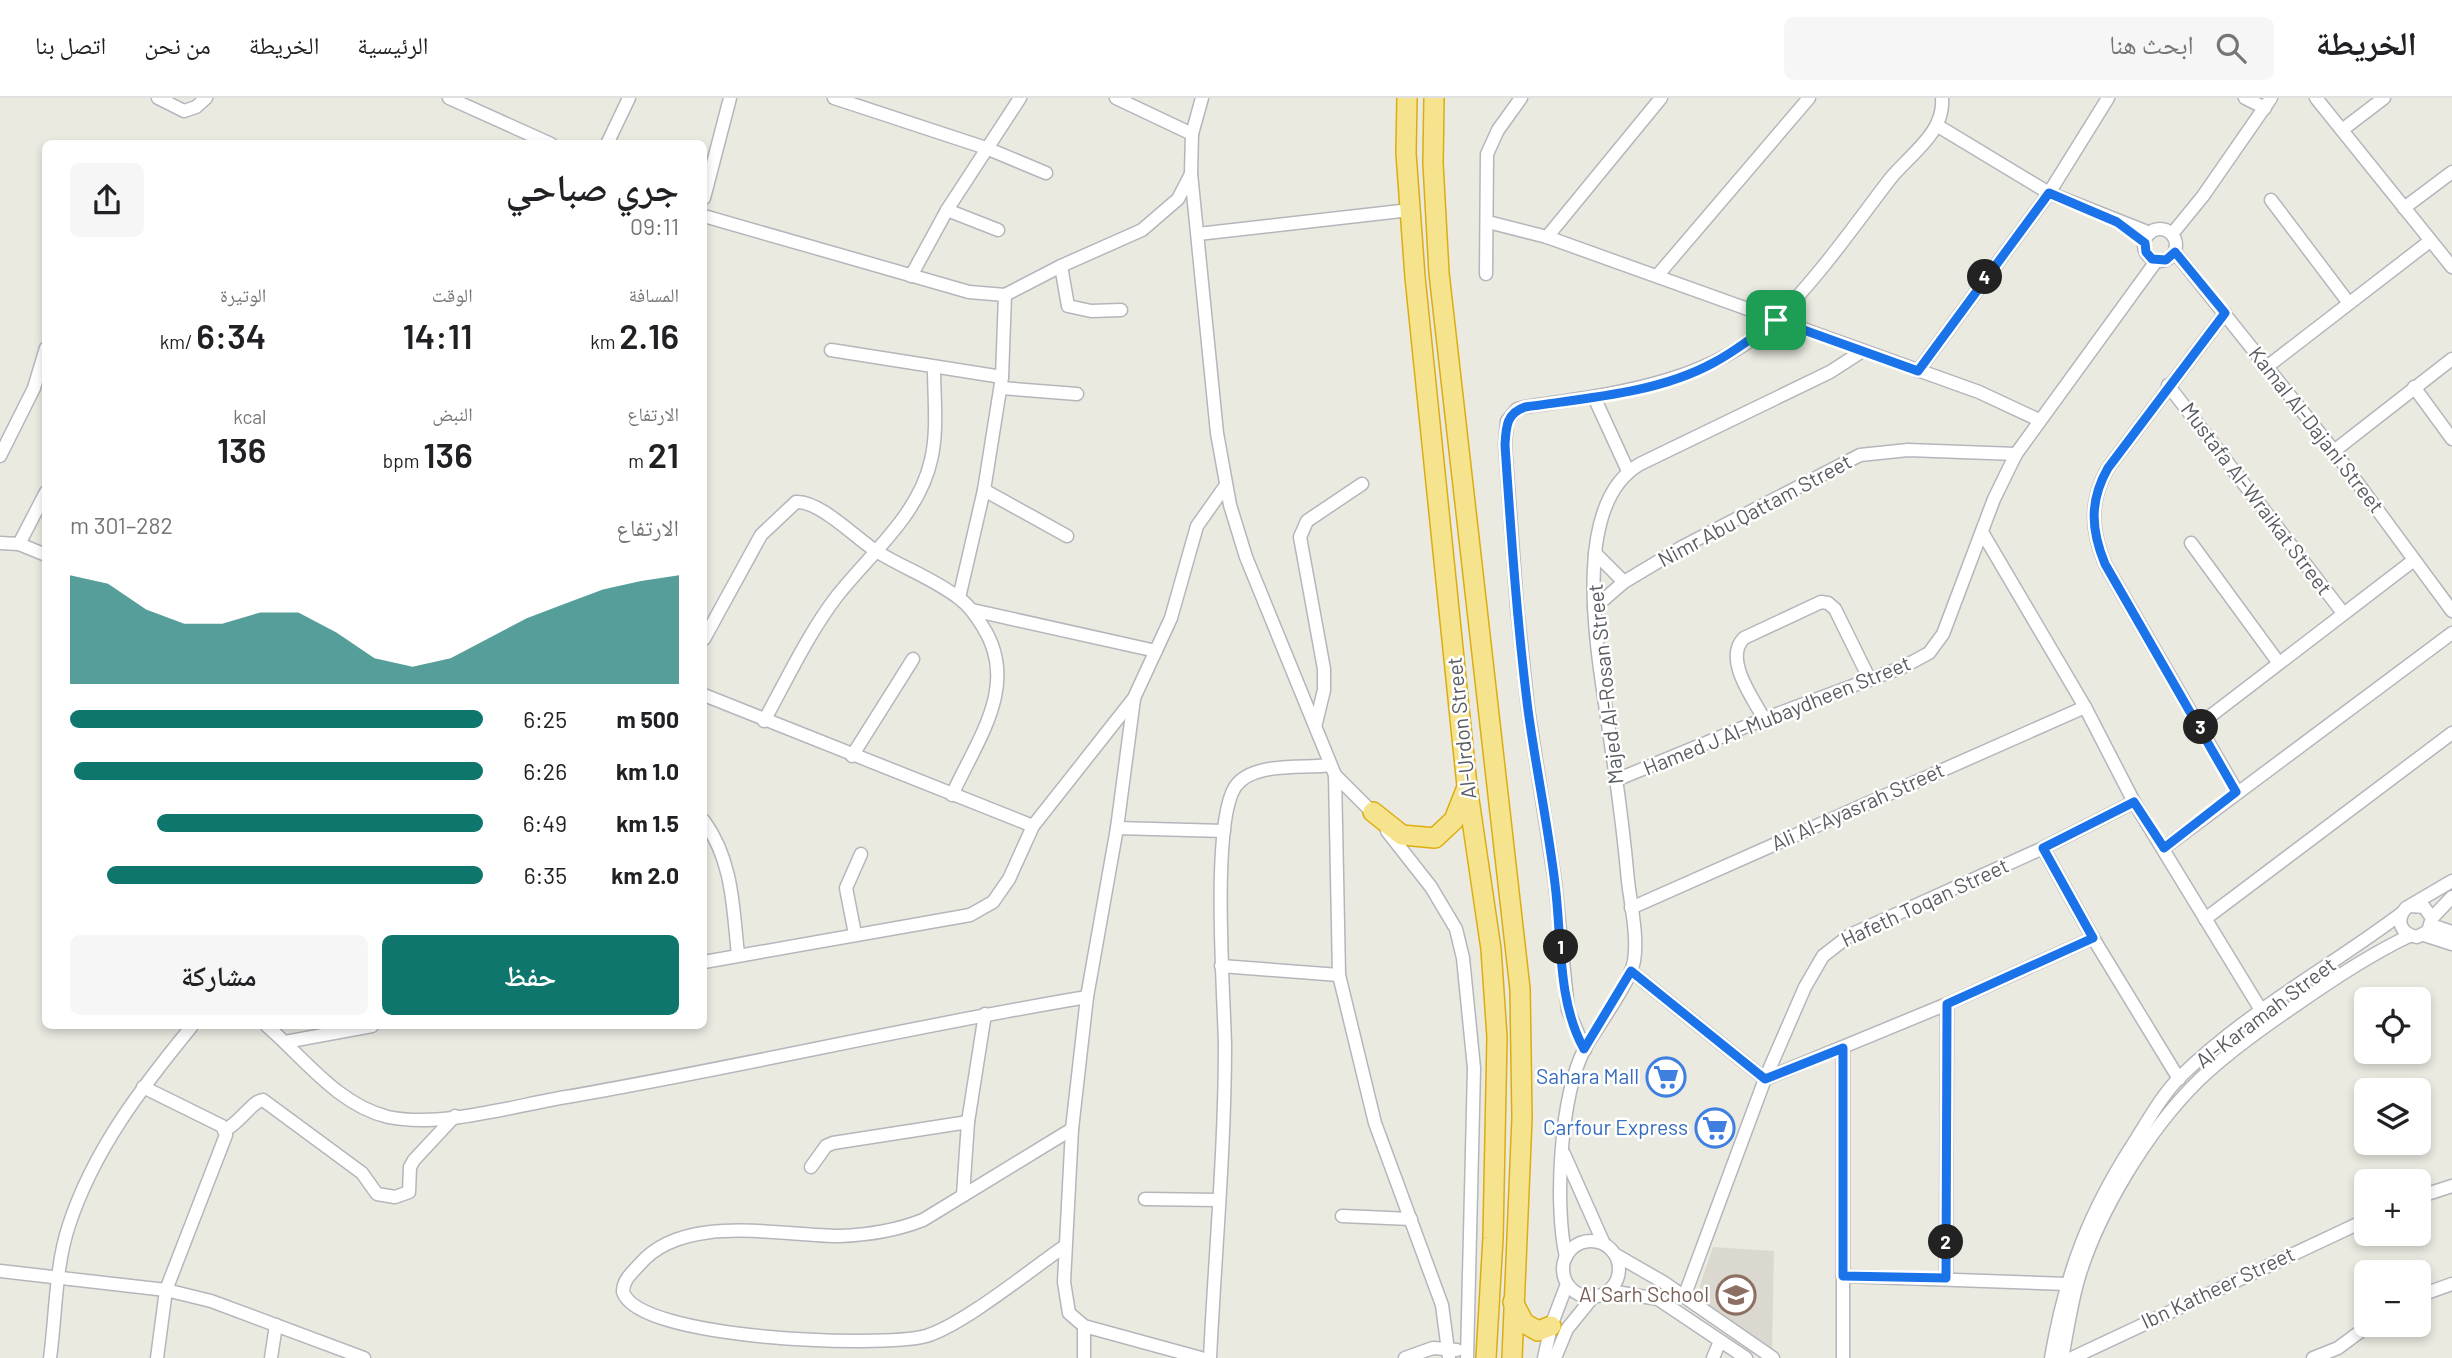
<!DOCTYPE html>
<html lang="ar">
<head>
<meta charset="utf-8">
<style>
  body { margin:0; font-family:Barlow,"Noto Naskh Arabic",sans-serif; background:#f6f6f6; color:#202124; direction:rtl; height:100vh; display:flex; flex-direction:column; font-size:26px; white-space:nowrap }
  * { box-sizing:border-box; margin:0 }
  p { font-size:23px; color:#757577 }
  .icon { flex:none; width:38px; height:38px; fill:none; stroke:currentColor; stroke-width:2; stroke-linecap:round; stroke-linejoin:round }
  .map { position:relative; flex:1; overflow:hidden; direction:ltr }
  .panel { position:absolute; left:42px; top:42px; width:665px; height:889px; display:flex; flex-direction:column; background:#fff; border-radius:10px; box-shadow:0 4px 10px #0003; direction:rtl }
  .panel>* { flex:none }
  .tools { position:absolute; left:2354px; top:889px; display:grid; gap:14px }
  .tools a { display:grid; place-items:center; width:77px; height:77px; border-radius:10px; background:#fff; box-shadow:0 4px 10px #0003; font-size:35px }
  .pin { position:absolute; display:grid; place-items:center; width:60px; height:60px; color:#fff; margin:-30px; border-radius:14px; box-shadow:0 4px 10px #0006 }
  .km { position:absolute; width:35px; height:35px; margin:-18px; border-radius:50%; background:#222; color:#fff; font-size:19px; line-height:35px; text-align:center }
  .round { display:grid; place-items:center; flex:none; width:74px; height:74px; border-radius:10px; background:#f6f6f6 }
  .summary { display:flex; align-items:center; justify-content:space-between; height:119px; padding:0 28px }
  h1 { font-size:38px; font-weight:600; line-height:52px }
  .stats { display:grid; grid-template-columns:repeat(3,1fr); gap:10px; height:119px; padding:7px 28px }
  .stats div { display:grid; align-content:center }
  .stats b { font-size:35px; font-weight:600 }
  .stats small { font-size:19px; font-weight:400 }
  .stats p { font-size:19px }
  .chart { height:196px; padding:14px 28px }
  .chart p { display:flex; justify-content:space-between }
  .chart svg { width:100%; height:126px; margin-top:7px; fill:#0f766e; opacity:.7 }
  .button { display:flex; gap:14px; margin-top:auto; padding:14px 28px }
  .button a { flex:1; height:80px; border-radius:10px; background:#0f766e; color:#fff; font-size:28px; font-weight:600; line-height:80px; text-align:center }
  .button a+a { background:#f6f6f6; color:#202124 }
  ul { padding:0 28px; list-style:none; font-size:23px }
  li { display:grid; grid-template-columns:112px 84px 1fr; align-items:center; height:52px }
  li i { height:18px; border-radius:9px; background:#0f766e }
  header { display:flex; align-items:center; gap:42px; box-sizing:border-box; height:98px; padding:0 35px; background:#fff; border-bottom:2px solid #e0e0e0 }
  header strong { font-size:33px }
  nav { display:flex; gap:38px; margin-inline-start:auto; font-size:24px }
  .search { width:490px; height:63px; background:#f6f6f6; display:flex; align-items:center; gap:18px; box-sizing:border-box; padding:0 24px; border-radius:10px; color:#757577; font-size:26px }
  .map>svg:first-child { display:block }
  .education { fill:#dbd9cf }
  .lines { fill:none; stroke-linecap:round; stroke-linejoin:round }
  .minor-casing { stroke:#b4b6bb; stroke-width:15 }
  .highway-casing { stroke:#ddad0f; stroke-width:22 }
  .minor { stroke:#fff; stroke-width:12 }
  .highway { stroke:#f5e38e; stroke-width:19 }
  .route-casing { stroke:#fff; stroke-width:14 }
  .route { stroke:#1a73e8; stroke-width:9 }
  .labels { text-anchor:middle; stroke-width:5; stroke-linejoin:round; paint-order:stroke }
  .street-label { font-size:21px; fill:#595c61; stroke:#fff }
  .shop-label { font-size:21px; fill:#366cbe; stroke:#fff; text-anchor:end }
  .education-label { font-size:21px; fill:#785e54; stroke:#fff; text-anchor:end }
</style>
</head>
<body>
<header>
<strong>الخريطة</strong>
<div class="search"><svg class="icon" aria-label="search" viewBox="0 0 24 24"><circle cx="10" cy="10" r="6"/><path d="M15 15l6 6"/></svg>ابحث هنا</div>
<nav><a>الرئيسية</a><a>الخريطة</a><a>من نحن</a><a>اتصل بنا</a></nav>
</header>
<div class="map">
<svg width="2452" height="1260" viewBox="0 0 2452 1260">
  <rect width="100%" height="100%" fill="#ebeae1"/>
  <path class="education" d="M1713 1149 1774 1153 1772 1251 1697 1206 1700 1187Z"/>
  <g class="lines">
    <g class="minor-casing">
      <g id="minor">
        <path d="M158 0 184 13 196 9 206 0"/>
        <path d="M449 0 551 46"/>
        <path d="M834 0 986 50 1046 75"/>
        <path d="M1116 0 1192 36"/>
        <path d="M1202 0 1192 36 1191 75 1217 335 1230 407 1246 459 1335 677 1376 718"/>
        <path d="M2245 0 2265 10"/>
        <path d="M2316 0 2452 169"/>
        <path d="M1938 28 2049 95 2150 135"/>
        <path d="M2342 32 2384 0"/>
        <path d="M607 46 629 0"/>
        <path d="M704 100 730 0"/>
        <path d="M2271 102 2348 204"/>
        <path d="M2404 110 2452 74"/>
        <path d="M947 112 998 132"/>
        <path d="M704 118 969 194 1005 197 1061 168 1142 132 1178 101 1191 76"/>
        <path d="M1488 124 1547 139 1979 294 2039 322"/>
        <circle cx="2160" cy="147" r="16"/>
        <path d="M1198 136 1410 112"/>
        <path d="M2172 136 2203 98 2271 0"/>
        <path d="M1547 139 1661 0"/>
        <path d="M2175 154 2334 353 2452 513"/>
        <path d="M1061 168 1068 208 1091 213 1121 212"/>
        <path d="M1486 176 1487 56 1498 32 1521 0"/>
        <path d="M911 178 947 112 1020 0"/>
        <path d="M1657 178 1809 0"/>
        <path d="M2225 215 2108 370C2089 403 2091 432 2105 466L2237 694"/>
        <path d="M831 252 1002 279"/>
        <path d="M2268 268 2430 143"/>
        <path d="M1918 273 2049 95 2108 0"/>
        <path d="M2168 287 2343 515"/>
        <path d="M2414 289 2452 341"/>
        <path d="M1001 290 1077 296"/>
        <path d="M1594 299 1628 373"/>
        <path d="M2334 353 2452 261"/>
        <path d="M0 358 34 290 46 250"/>
        <path d="M984 392 1067 438"/>
        <path d="M1982 434 2085 609 2134 704 2261 912"/>
        <path d="M0 445 19 446 46 457"/>
        <path d="M2191 445 2278 564"/>
        <path d="M19 446 46 394"/>
        <path d="M1595 455 1624 484"/>
        <path d="M959 500 984 392 1002 279 1005 197"/>
        <path d="M1594 510 1624 484 1684 448 1860 357 1908 352 2016 356"/>
        <path d="M972 512 1156 553"/>
        <path d="M704 541 761 437 796 404C819 402 857 441 876 453 903 470 935 481 960 501 970 508 977 519 983 529 1020 587 977 642 952 697"/>
        <path d="M704 597 1033 728"/>
        <path d="M1134 601 1117 730 1087 899 1072 1031 1064 1184 1069 1215 1084 1228 1201 1260"/>
        <path d="M1764 621C1753 600 1723 561 1744 540L1821 504 1828 505 1835 511 1870 582"/>
        <path d="M764 623C787 581 808 536 837 498 870 456 919 417 931 362 938 333 934 300 934 270"/>
        <path d="M1316 625 1324 592V571L1300 439 1307 423 1362 386"/>
        <path d="M2200 626 2414 462"/>
        <path d="M852 658 913 561"/>
        <path d="M1335 677 1339 877 1375 1025 1442 1207 1449 1260"/>
        <path d="M1616 682 1764 621 1903 569 1929 555 1943 536 1994 401 2016 356 2157 162"/>
        <path d="M704 723C733 763 733 810 738 857"/>
        <path d="M1117 730 1224 733"/>
        <path d="M1387 733 1431 789 1456 831 1463 860 1474 970 1467 1260"/>
        <path d="M2043 750 2093 840 2179 981"/>
        <path d="M2164 750 2452 535"/>
        <path d="M2411 808 2424 809 2432 820 2428 833 2417 839C2401 836 2395 823 2406 810L2452 783"/>
        <path d="M1631 810 2085 609"/>
        <path d="M2432 820 2452 799"/>
        <path d="M2205 821 2452 635"/>
        <path d="M2431 827 2452 834"/>
        <path d="M855 836 846 790 861 756"/>
        <path d="M2424 837 2452 846"/>
        <path d="M704 864 970 817 993 804 1009 781 1033 728 1134 600 1171 520 1197 428 1226 387"/>
        <path d="M1221 868 1339 877"/>
        <path d="M1631 873 1765 981"/>
        <path d="M267 928C304 960 338 1007 388 1019 441 1030 513 1008 566 999 740 969 913 928 1087 899"/>
        <path d="M285 944 372 928"/>
        <path d="M1585 952 1568 912 1555 784 1528 611 1517 509 1505 347 1507 323 1517 311 1525 309C1612 296 1710 286 1776 221 1818 180 1854 128 1890 81 1910 56 1945 35 1942 0"/>
        <path d="M1765 981 1947 906 2093 840"/>
        <path d="M143 989 222 1028 226 1037 166 1192 157 1260"/>
        <path d="M225 1032C241 1024 252 1003 263 1002L362 1075 377 1096 395 1099 409 1094 410 1069 414 1062 455 1018"/>
        <path d="M1564 1056 1604 1146"/>
        <path d="M811 1069 826 1048 833 1045 968 1024"/>
        <path d="M963 1097 968 1024 985 916"/>
        <path d="M2418 1099 2452 1088"/>
        <path d="M1145 1101 1218 1102"/>
        <path d="M1342 1118 1411 1121"/>
        <circle cx="1591" cy="1171" r="28"/>
        <path d="M1065 1148C1030 1172 963 1227 926 1238 881 1250 639 1242 623 1194 623 1182 631 1176 639 1167 683 1114 780 1138 839 1138 869 1137 895 1133 923 1122L1072 1031"/>
        <path d="M1616 1157 1663 1184 1773 1260"/>
        <path d="M1566 1159C1554 1107 1560 998 1585 950 1597 929 1631 883 1634 863 1638 838 1631 808 1628 783 1624 738 1618 692 1611 647 1602 575 1564 410 1640 366L1830 274 1861 254"/>
        <path d="M0 1173 166 1192 211 1203 364 1260"/>
        <path d="M1843 1178 2066 1186"/>
        <path d="M1946 1180 1947 906"/>
        <path d="M1610 1193 1658 1201 1746 1260"/>
        <path d="M2418 1198 2452 1186"/>
        <path d="M1684 1199 1765 981 1805 889 1823 858 1850 837 2043 750 2134 704"/>
        <path d="M1084 1228V1260"/>
        <path d="M50 1260C56 1217 55 1169 69 1127 94 1051 142 989 192 928"/>
        <path d="M271 1260 276 1227"/>
        <path d="M1210 1260C1215 1156 1225 1051 1225 947 1224 896 1211 727 1235 689 1252 663 1304 671 1330 667"/>
        <path d="M1405 1260 1433 1250 1457 1252"/>
        <path d="M1544 1260 1551 1228 1567 1186"/>
        <path d="M1555 1260 1567 1231 1593 1199"/>
        <path d="M1713 1260 1720 1243"/>
        <path d="M1843 1260V950"/>
        <path d="M2051 1260C2066 1174 2089 1113 2137 1040 2150 1019 2163 996 2180 979 2246 914 2329 870 2402 815"/>
        <path d="M2062 1260C2067 1234 2071 1207 2078 1182 2098 1114 2148 1032 2199 982 2228 954 2262 930 2296 907 2333 881 2369 857 2409 838"/>
        <path d="M2072 1260 2366 1122"/>
        <path d="M2313 1260 2338 1250 2369 1227"/>
      </g>
    </g>
    <g class="highway-casing">
      <g id="highway">
        <path d="M1407 0 1406 55 1415 179 1467 688 1491 851 1497 939 1493 1140 1486 1260"/>
        <path d="M1434 0 1433 65 1439 175 1520 891 1522 1020 1512 1260"/>
        <path d="M1373 714 1402 737 1435 740 1454 722 1467 689"/>
        <path d="M1513 1204 1524 1225 1538 1233 1551 1228"/>
      </g>
    </g>
    <use href="#minor" class="minor"/>
    <use href="#highway" class="highway"/>
  </g>
  <g class="lines">
    <g class="route-casing">
      <path id="route" d="M2049 95 2117 124 2145 145 2146 154 2152 161 2166 162 2175 154 2225 215 2108 370C2089 403 2091 432 2105 466L2236 694 2164 750 2134 704 2043 750 2093 840 1947 906 1946 1180 1843 1178V950L1765 981 1631 873 1584 951C1557 903 1562 840 1555 786 1548 728 1536 670 1528 612 1517 524 1511 436 1505 347 1506 330 1506 315 1525 309 1587 300 1658 295 1713 265 1736 253 1756 237 1776 222L1918 273Z"/>
    </g>
    <use href="#route" class="route"/>
  </g>
  <defs>
    <g id="supermarket-ring" transform="scale(2.0125)"><circle r="9.5" fill="#fff" stroke="#3f7fe0" stroke-width="1.5"/><path d="M-6-5.5h2.5l.6 2H6L4.5 2H-2.5L-4.4-4H-6ZM-1.5 3.2a1.3 1.3 0 1 0 .1 0ZM3 3.2a1.3 1.3 0 1 0 .1 0Z" fill="#3f7fe0"/></g>
    <g id="school-ring" transform="scale(2.0125)"><circle r="9.5" fill="#fff" stroke="#8d6e63" stroke-width="1.5"/><path d="M0-5L7-2L0 1L-7-2ZM-4 1L0 2.5L4 1V4Q0 6-4 4Z" fill="#8d6e63"/></g>
  </defs>
  <g fill-rule="evenodd">
    <use href="#supermarket-ring" x="1666" y="979"/>
    <use href="#supermarket-ring" x="1715" y="1030"/>
    <use href="#school-ring" x="1736" y="1197"/>
  </g>
  <g class="labels">
    <g class="street-label">
      <text transform="translate(2316 332) rotate(52)" y="7">Kamal Al-Dajani Street</text>
      <text transform="translate(2256 401) rotate(53)" y="7">Mustafa Al-Wraikat Street</text>
      <text transform="translate(1755 413) rotate(-28)" y="7">Nimr Abu Qattam Street</text>
      <text transform="translate(1606 586) rotate(-96)" y="7">Majed Al-Rosan Street</text>
      <text transform="translate(1777 618) rotate(-22)" y="7">Hamed J Al-Mubaydheen Street</text>
      <text transform="translate(1462 630) rotate(-96)" y="7">Al-Urdon Street</text>
      <text transform="translate(1858 709) rotate(-24)" y="7">Ali Al-Ayasrah Street</text>
      <text transform="translate(1925 805) rotate(-25)" y="7">Hafeth Toqan Street</text>
      <text transform="translate(2266 915) rotate(-37)" y="7">Al-Karamah Street</text>
      <text transform="translate(2218 1190) rotate(-25)" y="7">Ibn Katheer Street</text>
    </g>
    <g class="shop-label">
      <text x="1639" y="986">Sahara Mall</text>
      <text x="1688" y="1037">Carfour Express</text>
    </g>
    <g class="education-label">
      <text x="1709" y="1204">Al Sarh School</text>
    </g>
  </g>
</svg>
<div class="tools">
<a><svg class="icon" aria-label="locate" viewBox="0 0 24 24"><circle cx="12" cy="12" r="6"/><path d="M12 2v4M12 18v4M2 12h4M18 12h4"/></svg></a>
<a><svg class="icon" aria-label="layers" viewBox="0 0 24 24"><path d="M12 4l9 5-9 5-9-5zM3 14l9 5 9-5"/></svg></a>
<a>+</a>
<a>−</a>
</div>
<div class="pin" style="left:1776px;top:222px;background:#1e9e55"><svg class="icon" aria-label="arrive" viewBox="0 0 24 24"><path d="M6 21V4h12l-3 4 3 4H6"/></svg></div>
<b class="km" style="left:1561px;top:849px">1</b>
<b class="km" style="left:1946px;top:1144px">2</b>
<b class="km" style="left:2201px;top:629px">3</b>
<b class="km" style="left:1985px;top:179px">4</b>
<section class="panel">
<div class="summary"><div><h1>جري صباحي</h1><p>09:11</p></div><a class="round"><svg class="icon" aria-label="share" viewBox="0 0 24 24"><path d="M12 15V3M7 8l5-5 5 5M5 13v7h14v-7"/></svg></a></div>
<div class="stats">
<div><p>المسافة</p><b>2.16<small> km</small></b></div>
<div><p>الوقت</p><b>14:11</b></div>
<div><p>الوتيرة</p><b>6:34<small> /km</small></b></div>
</div>
<div class="stats">
<div><p>الارتفاع</p><b>21<small> m</small></b></div>
<div><p>النبض</p><b>136<small> bpm</small></b></div>
<div><p>kcal</p><b>136</b></div>
</div>
<div class="chart"><p><span>الارتفاع</span>282–301 m</p>
<svg viewBox="0 0 160 44" preserveAspectRatio="none"><path d="M0 44V6L10 9L20 18L30 23L40 23L50 19L60 19L70 26L80 35L90 38L100 35L110 28L120 21L130 16L140 11L150 8L160 6V44z"/></svg>
</div>
<ul>
<li><b>500 m</b>6:25<i style="width:100%"></i></li>
<li><b>1.0 km</b>6:26<i style="width:99%"></i></li>
<li><b>1.5 km</b>6:49<i style="width:79%"></i></li>
<li><b>2.0 km</b>6:35<i style="width:91%"></i></li>
</ul>
<div class="button"><a>حفظ</a><a>مشاركة</a></div>
</section>
</div>
</body>
</html>
